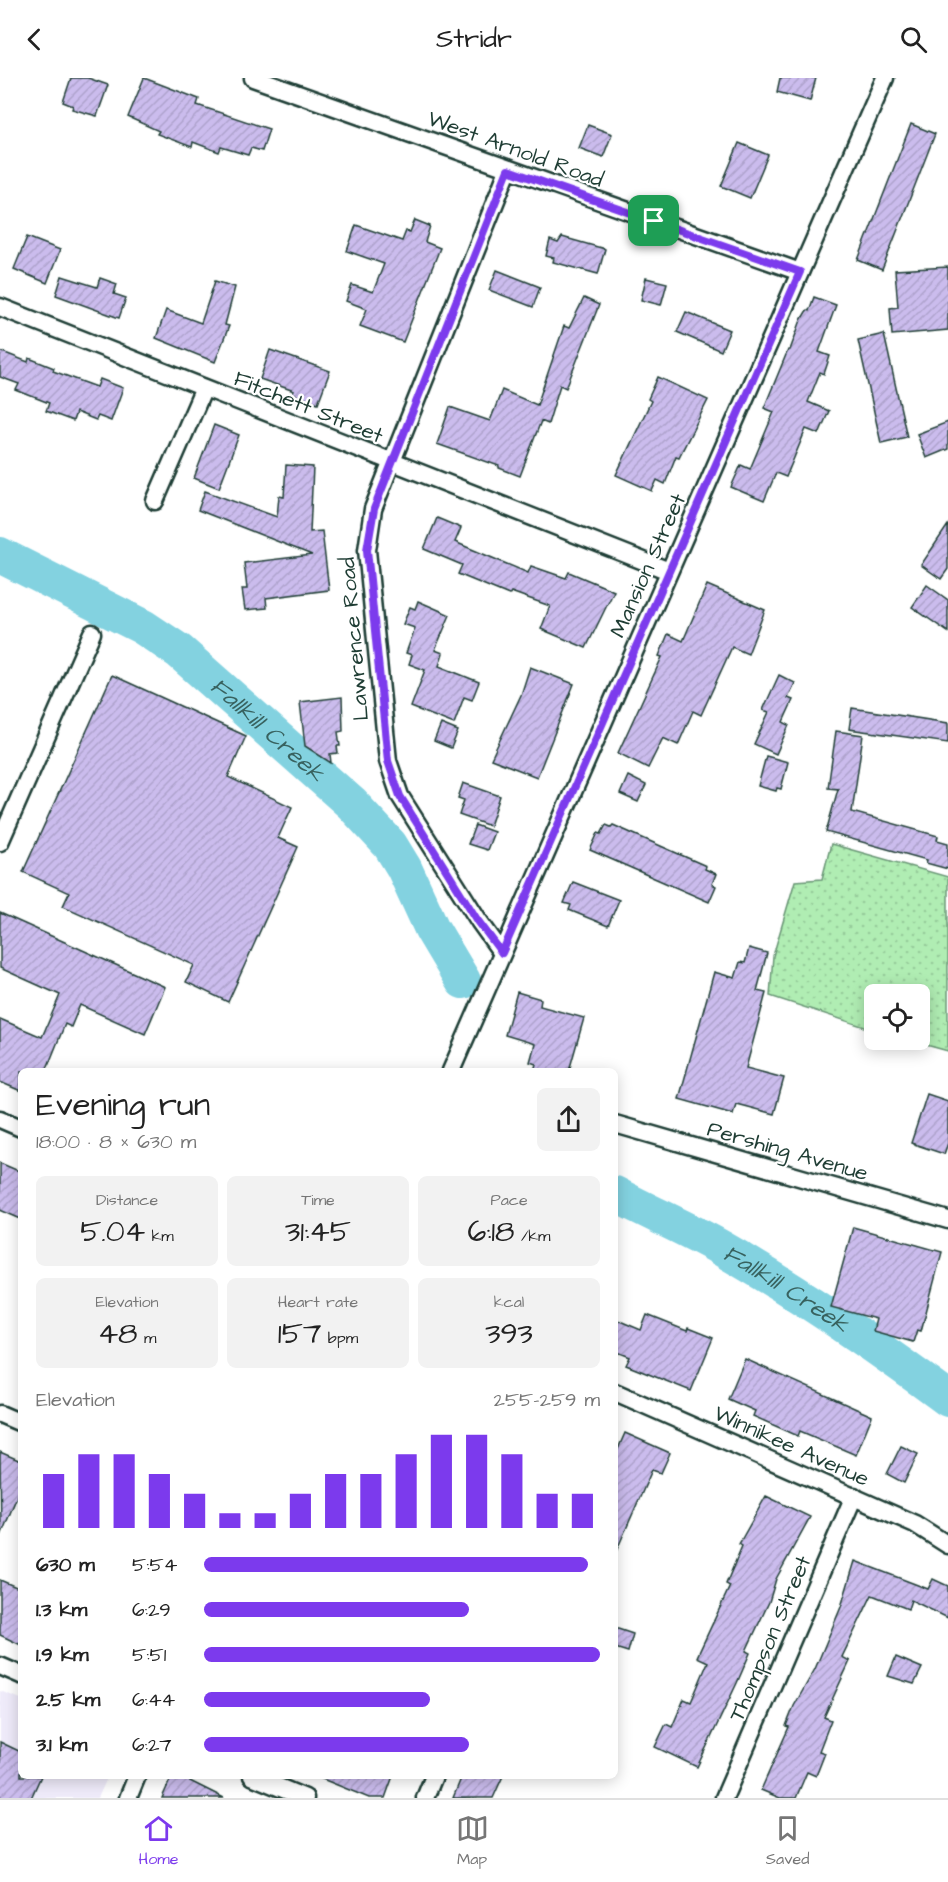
<!DOCTYPE html>
<html lang="en">
<head>
<meta charset="utf-8">
<style>
  body { margin:0; font-family:"Architects Daughter",sans-serif; background:#f2f2f2; color:#222; height:100vh; display:flex; flex-direction:column; font-size:22px; white-space:nowrap }
  * { box-sizing:border-box; margin:0 }
  p { font-size:20px; color:#767676 }
  .icon { flex:none; width:33px; height:33px; fill:none; stroke:currentColor; stroke-width:2; stroke-linecap:round; stroke-linejoin:round }
  .map { position:relative; flex:1; overflow:hidden }
  .side { position:absolute; left:18px; top:990px; width:600px; height:711px; display:flex; flex-direction:column; background:#fff; border-radius:9px; box-shadow:0 3px 15px #0003 }
  .side>* { flex:none }
  .fabs { position:absolute; left:864px; top:906px; display:grid; gap:12px }
  .fabs a { display:grid; place-items:center; width:66px; height:66px; border-radius:9px; background:#fff; box-shadow:0 3px 15px #0003; font-size:30px }
  .pin { position:absolute; display:grid; place-items:center; width:51px; height:51px; color:#fff; margin:-26px; border-radius:12px; box-shadow:0 3px 9px #0006 }
  .round { display:grid; place-items:center; flex:none; width:63px; height:63px; border-radius:9px; background:#f2f2f2 }
  .summary { display:flex; align-items:center; justify-content:space-between; height:102px; padding:0 18px }
  h1 { font-size:33px; font-weight:600; line-height:45px }
  .metrics { display:grid; grid-template-columns:repeat(3,1fr); gap:9px; height:102px; padding:6px 18px }
  .metrics div { display:grid; align-content:center; border-radius:9px; background:#f2f2f2; text-align:center }
  .metrics b { font-size:30px; font-weight:600 }
  .metrics small { font-size:16px; font-weight:400 }
  .metrics p { font-size:16px }
  .chart { height:168px; padding:12px 18px }
  .chart p { display:flex; justify-content:space-between }
  .chart svg { width:100%; height:108px; margin-top:6px; stroke:#7c3aed; stroke-width:6 }
  ul { padding:0 18px; list-style:none; font-size:20px }
  li { display:grid; grid-template-columns:96px 72px 1fr; align-items:center; height:45px }
  li i { height:15px; border-radius:8px; background:#7c3aed }
  header { display:flex; justify-content:space-between; align-items:center; height:78px; padding:0 18px; background:#fff; font-size:27px; font-weight:600 }
  .tab-bar { display:flex; justify-content:space-around; align-items:center; height:84px; border-top:2px solid #e0e0e0; background:#fff; font-size:16px; color:#767676 }
  .tab-bar a { display:grid; justify-items:center; gap:3px }
  .tab-bar .active { color:#7c3aed }
  .map>svg:first-child { display:block }
  .built { fill:#efebfa }
  .park { fill:url(#park-dots); stroke:#689574; stroke-width:1.5 }
  .lines { fill:none; stroke-linecap:round; stroke-linejoin:round }
  .river { stroke:#83d2e0; stroke-width:36 }
  .building { fill:url(#building-hatch); stroke:#1f3d34; stroke-width:1.5 }
  .street-casing { stroke:#1f3d34; stroke-width:21 }
  .street { stroke:#fff; stroke-width:16 }
  .route-casing { stroke:#fff; stroke-width:12 }
  .route { stroke:#7c3aed; stroke-width:8 }
  .labels { text-anchor:middle; stroke-width:4.5; stroke-linejoin:round; paint-order:stroke }
  .street-label { font-size:22px; fill:#1f3d34; stroke:#fff }
  .water-label { font-size:24px; font-style:italic; fill:#38625f; stroke:#fff }
</style>
</head>
<body>
<header><svg class="icon" aria-label="back" viewBox="0 0 24 24"><path d="M15 5l-7 7 7 7"/></svg>Stridr<svg class="icon" aria-label="search" viewBox="0 0 24 24"><circle cx="10" cy="10" r="6"/><path d="M15 15l6 6"/></svg></header>
<div class="map">
<svg width="948" height="1720" viewBox="0 0 948 1720">
  <defs>
    <pattern id="park-dots" width="8" height="8" patternUnits="userSpaceOnUse" patternTransform="scale(1.5)"><rect width="8" height="8" fill="#b0edb3"/><path d="M2 2h.1M6 6h.1" fill="none" stroke="#97cc9b" stroke-width="1.8" stroke-linecap="round"/></pattern>
    <pattern id="building-hatch" width="6" height="6" patternUnits="userSpaceOnUse" patternTransform="scale(1.5)"><rect width="6" height="6" fill="#cbbced"/><path d="M-1 1l2-2M0 6l6-6M5 7l2-2" fill="none" stroke="#aea2cc"/></pattern>
  </defs>
  <rect width="100%" height="100%" fill="#fff"/>
  <filter id="ink" filterUnits="userSpaceOnUse"><feTurbulence type="fractalNoise" baseFrequency=".0167" numOctaves="2"/><feDisplacementMap in="SourceGraphic" scale="12" xChannelSelector="R" yChannelSelector="G"/><feConvolveMatrix kernelMatrix="1 2 1 2 8 2 1 2 1" color-interpolation-filters="sRGB"/></filter>
  <g filter="url(#ink)">
    <path class="built" d="M0 1613 21 1621V1698H108L98 1720H0Z"/>
    <path class="park" d="M831 766 948 799V973L908 962H920V916H874V952L770 918 773 878 795 803 822 801Z"/>
    <g class="lines">
      <g class="river">
        <path id="s1" d="M0 477 143 549 179 573 352 726 390 767 404 790 432 851 463 903"/>
        <path id="s2" d="M615 1116C650 1135 686 1150 721 1170 800 1215 875 1267 948 1321"/>
      </g>
    </g>
    <g class="building">
      <path d="M71 0H88L108 7 97 38 72 31 73 28 63 24Z"/>
      <path d="M144 0 199 21 197 27 269 51 262 73 251 70 248 77 221 69 219 74 193 64 192 69 157 56 159 53 128 39Z"/>
      <path d="M780 0H816L810 23 777 14Z"/>
      <path d="M911 46 935 56 882 192 858 182Z"/>
      <path d="M588 47 612 56 603 79 579 70Z"/>
      <path d="M739 65 768 77 750 120 721 108Z"/>
      <path d="M415 142 430 148 425 164 440 170 403 264 360 248 367 231 346 223 352 207 373 214 384 186 347 173 356 147 402 163 406 153 410 154Z"/>
      <path d="M27 159 60 172 47 205 14 191Z"/>
      <path d="M562 159 605 171 598 196 553 184 554 180 546 178 550 162 558 165Z"/>
      <path d="M948 189V252L892 257 890 230 898 229 895 192Z"/>
      <path d="M497 192 540 209 533 229 489 212Z"/>
      <path d="M62 198 97 209 100 200 117 206 114 216 126 220 119 240 56 217Z"/>
      <path d="M646 200 667 205 661 227 641 222Z"/>
      <path d="M215 203 235 209 225 247 229 248 215 284 156 260 166 232 201 245Z"/>
      <path d="M814 219 836 227 819 274 830 278 824 296 820 294 808 324 829 333 819 356 806 351 786 399 776 395 764 423 731 409 741 387 750 391 774 334 764 330 788 272H790L801 242 807 232 809 233Z"/>
      <path d="M584 220 599 227 566 310 560 307 548 346 541 343 520 398 499 390V388L437 366 450 329 490 343 502 312 537 327 564 248 569 250Z"/>
      <path d="M686 234 730 252 721 273 677 254Z"/>
      <path d="M884 256 907 359 881 365 858 262Z"/>
      <path d="M270 272 330 293 318 325 292 316 294 313 260 301Z"/>
      <path d="M0 273 28 284 29 280 54 290 53 293 97 309 100 301 123 310 111 343 98 338 96 342 76 334 73 343 46 333 49 325 16 312 19 306 0 299Z"/>
      <path d="M658 299 708 322 679 379 676 378 665 406 657 402 652 413 616 397 651 323 648 321Z"/>
      <path d="M948 344V371L926 380 917 356Z"/>
      <path d="M214 347 239 357 219 410 194 400Z"/>
      <path d="M286 387 313 389 310 454 322 453 329 512 266 520 267 530 245 532 242 511H247L244 485 312 477 198 432 205 413 277 439 279 418 284 419Z"/>
      <path d="M437 440 461 450 455 464 528 495 531 488 566 500 569 494 614 513 586 570 541 551 550 528 511 514 509 517 458 496 462 487 424 471Z"/>
      <path d="M948 447V491L941 501 921 487Z"/>
      <path d="M707 507 765 532 748 576 732 569 701 637 693 633 678 667 663 660 648 690 618 675 662 579 659 578 668 556 683 563Z"/>
      <path d="M927 507 948 522V554L912 529Z"/>
      <path d="M418 523 450 537 435 572 443 575 439 588 479 604 472 622 464 619 454 646 411 629 425 592 409 586 412 577 406 575 415 550 403 546 410 529 415 531Z"/>
      <path d="M530 589 574 606 537 699 491 681 521 617Z"/>
      <path d="M112 597 246 658 228 699 292 729 278 760 298 769 228 924 186 904 194 887 63 828 69 815 23 794Z"/>
      <path d="M779 597 795 605 788 620 793 622 783 644 789 647 776 676 754 666 769 634 763 632Z"/>
      <path d="M342 619 343 653 338 654 340 668H337L338 675 330 676 331 685 305 668 300 624Z"/>
      <path d="M852 630 948 645V665L849 651Z"/>
      <path d="M441 646 458 653 451 670 434 663Z"/>
      <path d="M836 653 863 657 852 734 938 758 937 762 948 765V791L926 785 927 782 826 754 838 711 828 710Z"/>
      <path d="M766 678 788 684 781 711 777 710 776 713 758 708Z"/>
      <path d="M628 698 646 707 638 724 620 716Z"/>
      <path d="M463 705 500 718 490 748 459 737 464 722 458 720Z"/>
      <path d="M475 747 494 754 487 772 468 766Z"/>
      <path d="M606 747 611 749 613 747 706 788 705 791 716 796 712 806 716 808 709 824 590 772 598 755 601 756Z"/>
      <path d="M573 804 619 822 608 848 569 832 571 827 564 825Z"/>
      <path d="M0 835 165 909 145 956 80 927 71 949 65 946 46 993H21V1013L0 1004V941L42 959 60 917 0 890Z"/>
      <path d="M749 870 767 875 757 913 766 915 746 990 784 1000 774 1036 736 1026 733 1036 679 1021 714 894 735 900 740 884 745 885Z"/>
      <path d="M517 914 541 921 540 928 584 940 569 993H534L536 986 530 984 535 966 505 957Z"/>
      <path d="M927 1016 948 1023V1065L944 1076 911 1065Z"/>
      <path d="M0 1085 21 1094V1141L0 1132Z"/>
      <path d="M853 1149 942 1174 921 1253 917 1252 913 1264 873 1253 876 1241 831 1229Z"/>
      <path d="M647 1237 687 1253 688 1250 713 1260 691 1313 626 1287 630 1279 615 1273V1241L641 1252Z"/>
      <path d="M745 1281 872 1338 856 1377 800 1353 798 1358 753 1338 755 1333 728 1321Z"/>
      <path d="M625 1355 670 1375 661 1395 652 1392 615 1476V1378Z"/>
      <path d="M901 1368 918 1376 904 1405 887 1396Z"/>
      <path d="M0 1374 21 1383V1408L1 1458Z"/>
      <path d="M766 1418 810 1439 776 1501 769 1524 746 1573 750 1575 737 1605 697 1689 655 1669 666 1646 672 1649 684 1621 691 1624 708 1584 697 1579 730 1508 726 1506 742 1468 739 1466Z"/>
      <path d="M855 1483 928 1511 933 1501 948 1508V1540L911 1522 908 1531 872 1517 842 1579 850 1583 824 1639 831 1642 819 1673 825 1675 816 1698 807 1694 796 1720H780L761 1712 789 1649 786 1648 794 1628 815 1591 841 1529Z"/>
      <path d="M0 1502 21 1511V1567L0 1557Z"/>
      <path d="M615 1550 633 1556 628 1574 615 1570Z"/>
      <path d="M896 1579 922 1590 914 1606 888 1598Z"/>
      <path d="M0 1664 21 1674V1698H41L31 1720H0Z"/>
      <path d="M172 1698H180L224 1720H162Z"/>
      <path d="M315 1698H393L385 1720H369Z"/>
      <path d="M462 1698H503L493 1720H453Z"/>
    </g>
    <g class="lines">
      <g class="street-casing">
        <g id="street">
          <path d="M253 0 800 194"/>
          <path d="M0 229 669 493"/>
          <path d="M155 423 204 310"/>
          <path d="M0 764 92 555"/>
          <path d="M502 875 479 843 400 718 388 683 367 472 373 431 508 92"/>
          <path d="M451 993 885 0"/>
          <path d="M0 1041 21 1050"/>
          <path d="M615 1046 948 1142"/>
          <path d="M615 1314 915 1446 948 1467"/>
          <path d="M0 1336 21 1345"/>
          <path d="M0 1588 21 1597"/>
          <path d="M252 1698 305 1720"/>
          <path d="M128 1720 137 1698"/>
          <path d="M425 1720 434 1698"/>
          <path d="M724 1720 854 1418"/>
        </g>
      </g>
      <use href="#street" class="street"/>
    </g>
  </g>
  <g class="lines" filter="url(#ink)">
    <g class="route-casing">
      <path id="route" d="M508 92 800 194 502 875 478 843 400 718 388 683 367 472 374 431Z"/>
    </g>
    <use href="#route" class="route"/>
  </g>
  <g class="labels">
    <g class="street-label">
      <text transform="translate(516 70) rotate(20)" y="8">West Arnold Road</text>
      <text transform="translate(309 328) rotate(22)" y="8">Fitchett Street</text>
      <text transform="translate(647 487) rotate(-66)" y="8">Mansion Street</text>
      <text transform="translate(353 561) rotate(-95)" y="8">Lawrence Road</text>
      <text transform="translate(788 1072) rotate(16)" y="8">Pershing Avenue</text>
      <text transform="translate(792 1367) rotate(24)" y="8">Winnikee Avenue</text>
      <text transform="translate(769 1560) rotate(-67)" y="8">Thompson Street</text>
    </g>
    <g class="water-label">
      <text dy="8" stroke="none"><textPath href="#s1" startOffset="322">Fallkill Creek</textPath></text>
      <text dy="8" stroke="none"><textPath href="#s2" startOffset="196">Fallkill Creek</textPath></text>
    </g>
  </g>
</svg>
<div class="fabs">
<a><svg class="icon" aria-label="locate" viewBox="0 0 24 24"><circle cx="12" cy="12" r="6"/><path d="M12 2v4M12 18v4M2 12h4M18 12h4"/></svg></a>
</div>
<div class="pin" style="left:654px;top:143px;background:#1e9e55"><svg class="icon" aria-label="arrive" viewBox="0 0 24 24"><path d="M6 21V4h12l-3 4 3 4H6"/></svg></div>
<section class="side">
<div class="summary"><div><h1>Evening run</h1><p>18:00 · 8 × 630 m</p></div><a class="round"><svg class="icon" aria-label="share" viewBox="0 0 24 24"><path d="M12 15V3M7 8l5-5 5 5M5 13v7h14v-7"/></svg></a></div>
<div class="metrics">
<div><p>Distance</p><b>5.04<small> km</small></b></div>
<div><p>Time</p><b>31:45</b></div>
<div><p>Pace</p><b>6:18<small> /km</small></b></div>
</div>
<div class="metrics">
<div><p>Elevation</p><b>48<small> m</small></b></div>
<div><p>Heart rate</p><b>157<small> bpm</small></b></div>
<div><p>kcal</p><b>393</b></div>
</div>
<div class="chart"><p><span>Elevation</span>255–259 m</p>
<svg viewBox="0 0 160 44" preserveAspectRatio="none"><path d="M5 44V22M15 44V14M25 44V14M35 44V22M45 44V30M55 44V38M65 44V38M75 44V30M85 44V22M95 44V22M105 44V14M115 44V6M125 44V6M135 44V14M145 44V30M155 44V30"/></svg>
</div>
<ul>
<li><b>630 m</b>5:54<i style="width:97%"></i></li>
<li><b>1.3 km</b>6:29<i style="width:67%"></i></li>
<li><b>1.9 km</b>5:51<i style="width:100%"></i></li>
<li><b>2.5 km</b>6:44<i style="width:57%"></i></li>
<li><b>3.1 km</b>6:27<i style="width:67%"></i></li>
</ul>
</section>
</div>
<nav class="tab-bar">
<a class="active"><svg class="icon" aria-label="home" viewBox="0 0 24 24"><path d="M3 11l9-7 9 7M6 9v11h12V9"/></svg>Home</a>
<a><svg class="icon" aria-label="map" viewBox="0 0 24 24"><path d="M3 6l6-2 6 2 6-2v14l-6 2-6-2-6 2zM9 4v14M15 6v14"/></svg>Map</a>
<a><svg class="icon" aria-label="saved" viewBox="0 0 24 24"><path d="M7 4h10v16l-5-4-5 4z"/></svg>Saved</a>
</nav>
</body>
</html>
